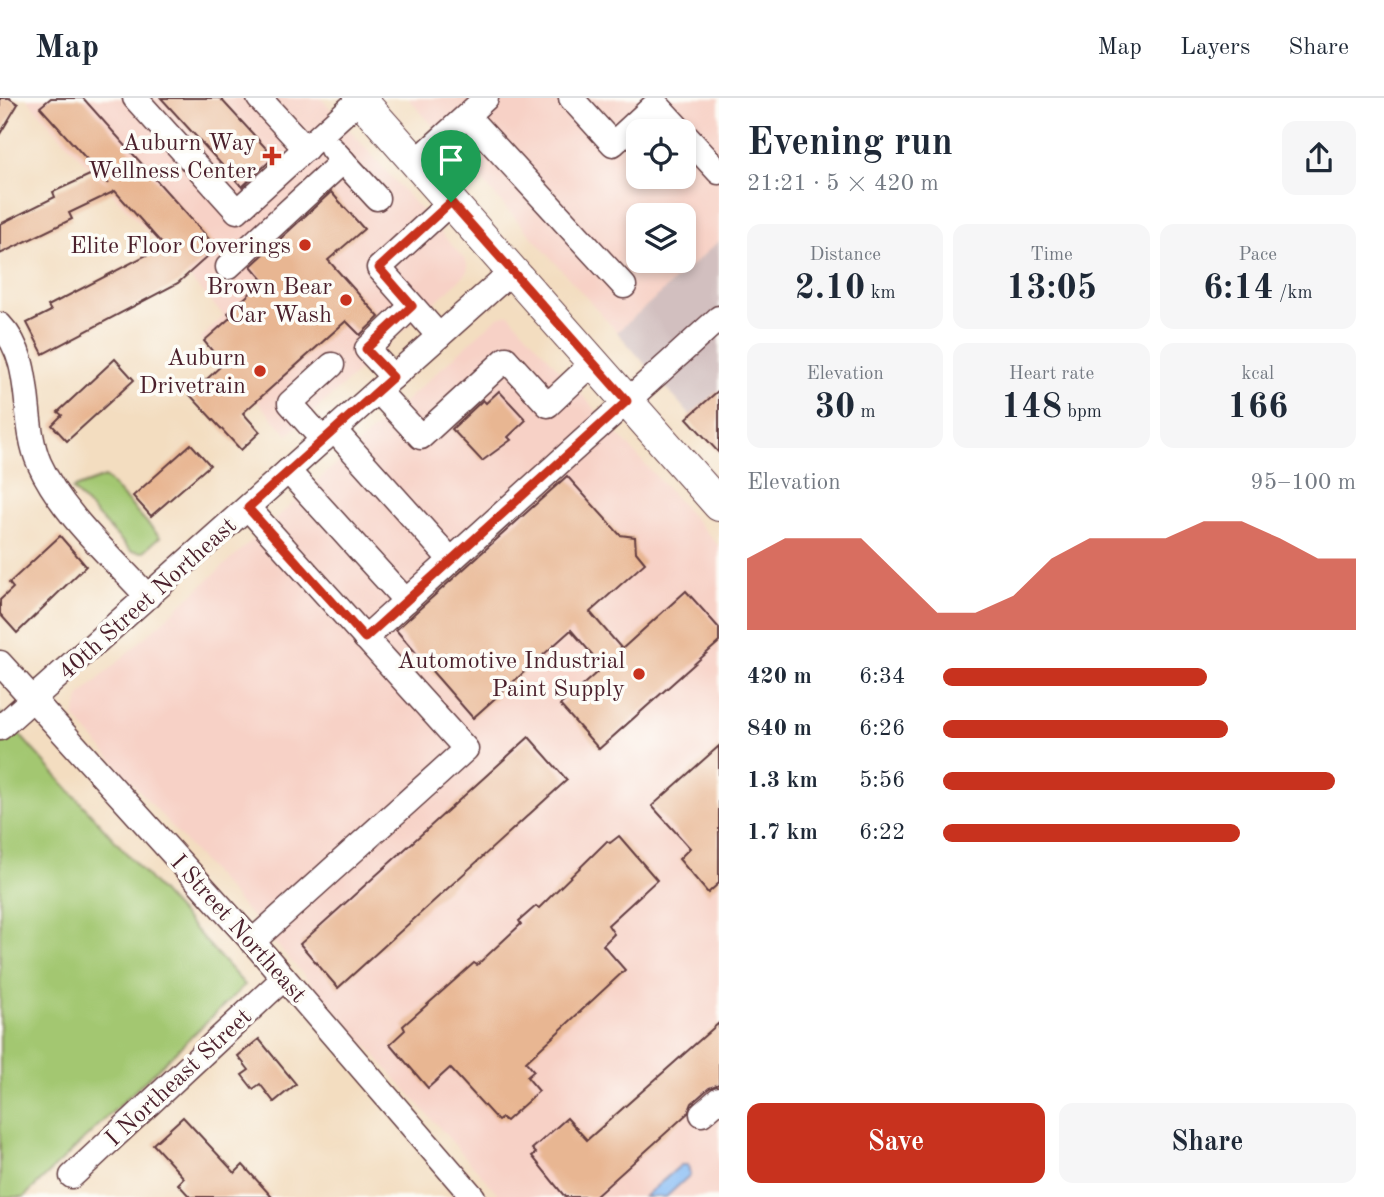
<!DOCTYPE html>
<html lang="en">
<head>
<meta charset="utf-8">
<style>
  body { margin:0; font-family:"Old Standard TT",serif; background:#f6f6f7; color:#1f2937; height:100vh; display:flex; flex-direction:column; font-size:26px; white-space:nowrap }
  * { box-sizing:border-box; margin:0 }
  p { font-size:23px; color:#747a83 }
  .icon { flex:none; width:38px; height:38px; fill:none; stroke:currentColor; stroke-width:2; stroke-linecap:round; stroke-linejoin:round }
  .map { position:relative; flex:1; overflow:hidden }
  .panel { display:flex; flex-direction:column; background:#fff; width:665px }
  .panel>* { flex:none }
  .controls { position:absolute; left:626px; top:21px; display:grid; gap:14px }
  .controls a { display:grid; place-items:center; width:70px; height:70px; border-radius:14px; background:#fff; box-shadow:0 4px 10px #0003; font-size:35px }
  .pin { position:absolute; display:grid; place-items:center; width:60px; height:60px; color:#fff; margin:-72px -30px; border-radius:50% 50% 50% 0; rotate:-45deg; box-shadow:0 0 7px #0007 }
  .pin .icon { rotate:45deg }
  .round { display:grid; place-items:center; flex:none; width:74px; height:74px; border-radius:14px; background:#f6f6f7 }
  .headline { display:flex; align-items:center; justify-content:space-between; height:119px; padding:0 28px }
  h1 { font-size:38px; font-weight:800; line-height:52px }
  .figures { display:grid; grid-template-columns:repeat(3,1fr); gap:10px; height:119px; padding:7px 28px }
  .figures div { display:grid; align-content:center; border-radius:14px; background:#f6f6f7; text-align:center }
  .figures b { font-size:35px; font-weight:800 }
  .figures small { font-size:19px; font-weight:400 }
  .figures p { font-size:19px }
  .chart { height:196px; padding:14px 28px }
  .chart p { display:flex; justify-content:space-between }
  .chart svg { width:100%; height:126px; margin-top:7px; fill:#c8321e; opacity:.7 }
  .cta { display:flex; gap:14px; margin-top:auto; padding:14px 28px }
  .cta a { flex:1; height:80px; border-radius:14px; background:#c8321e; color:#fff; font-size:28px; font-weight:800; line-height:80px; text-align:center }
  .cta a+a { background:#f6f6f7; color:#1f2937 }
  ul { padding:0 28px; list-style:none; font-size:23px }
  li { display:grid; grid-template-columns:112px 84px 1fr; align-items:center; height:52px }
  li i { height:18px; border-radius:9px; background:#c8321e }
  header { display:flex; align-items:center; gap:42px; box-sizing:border-box; height:98px; padding:0 35px; background:#fff; border-bottom:2px solid #e0e1e3 }
  header strong { font-size:33px }
  nav { display:flex; gap:38px; margin-inline-start:auto; font-size:24px }
  main { display:flex; flex:1; min-height:0 }
  .map>svg:first-child { display:block }
  .built { fill:#f7d1c6; fill-rule:evenodd }
  .industrial { fill:#d2bfbf }
  .green { fill:#a3c771; stroke:#76734e; stroke-width:2 }
  .water { fill:#86bcf5; stroke:#686e90; stroke-width:2 }
  .building { fill:#e8b692 }
  .lines { fill:none; stroke-linecap:round; stroke-linejoin:round }
  .minor-casing { stroke:#633c41; stroke-width:27 }
  .major-casing { stroke:#633c41; stroke-width:34 }
  .minor { stroke:#fff; stroke-width:24 }
  .major { stroke:#fff; stroke-width:32 }
  .route-casing { stroke:#fff; stroke-width:14 }
  .route { stroke:#c8321e; stroke-width:9 }
  .poi-dot { fill:#c8321e; stroke:#fdfcf7; stroke-width:2.5 }
  .labels { text-anchor:middle; stroke-width:7; stroke-linejoin:round; paint-order:stroke }
  .poi-label { font-size:24px; fill:#4a1f2b; stroke:#fdfcf7; text-anchor:end }
  .street-label { font-size:24px; fill:#4a1f2b; stroke:#fdfcf7 }
</style>
</head>
<body>
<header>
<strong>Map</strong>
<nav><a>Map</a><a>Layers</a><a>Share</a></nav>
</header>
<main>
<div class="map">
<svg width="719" height="1099" viewBox="0 0 719 1099">
  <rect width="100%" height="100%" fill="#fdfcf7"/>
  <filter id="ink" filterUnits="userSpaceOnUse"><feTurbulence type="fractalNoise" baseFrequency=".0143" numOctaves="2"/><feDisplacementMap in="SourceGraphic" scale="14" xChannelSelector="R" yChannelSelector="G"/><feConvolveMatrix kernelMatrix="1 2 1 2 8 2 1 2 1" color-interpolation-filters="sRGB"/></filter>
  <filter id="wash" filterUnits="userSpaceOnUse"><feTurbulence type="fractalNoise" baseFrequency=".00686" numOctaves="4" result="noise"/><feDisplacementMap in="SourceGraphic" scale="28" xChannelSelector="R" yChannelSelector="G"/><feGaussianBlur stdDeviation="1.57" result="paint"/><feColorMatrix in="noise" values="0 0 0 0 0 0 0 0 0 0 0 0 0 0 0 0 0 1.4 0 .05"/><feComposite in="paint" operator="in"/></filter>
  <g filter="url(#wash)">
    <rect width="100%" height="100%" fill="#f3ddc0"/>
    <g class="built">
      <path d="M26 0H321L466 163 468 170 465 177 288 337 200 241 224 218Z"/>
      <path d="M408 0H719V143L617 234ZM639 33H684V79H639ZM639 117H684V163H639Z"/>
      <path d="M509 216 719 448V1099H501L74 619 80 598 498 219Z"/>
    </g>
    <path class="industrial" d="M719 143V350L617 234Z"/>
    <g class="green">
      <path d="M105 379 160 439 143 454 131 453 72 391Z"/>
      <path d="M0 615 245 887 24 1099H0Z"/>
    </g>
    <path class="water" d="M681 1067H688L690 1077 666 1099H644Z"/>
    <g id="blocks">
      <g class="building">
        <path d="M0 0H9L18 6 0 36Z"/>
        <path d="M51 0H83L217 150 178 185 43 256 27 225 51 213 48 208 164 148 115 93 69 115 72 121 0 156V126L55 99 53 94 92 76 109 86 40 9Z"/>
        <path d="M161 0H220L274 59 242 89Z"/>
        <path d="M331 94 364 131 328 162 379 219 360 237 346 223 243 315 260 334 241 352 190 297 223 266 204 243 231 219 228 215 264 183 251 168Z"/>
        <path d="M115 261 134 282 67 343 52 327 62 317 58 314Z"/>
        <path d="M719 292V355L687 320Z"/>
        <path d="M499 293 526 322 508 339 511 342 482 363 452 331 483 302 486 305Z"/>
        <path d="M191 346 210 367 151 418 133 398Z"/>
        <path d="M567 378 620 437 635 439 636 454 645 465 590 514 622 551 686 493 719 530V544L599 651 560 607 603 569 571 532 473 620 396 532Z"/>
        <path d="M60 438 86 468 17 535 0 516V502L13 490 9 485Z"/>
        <path d="M529 639 567 682 338 890 300 846Z"/>
        <path d="M719 648V785L708 795 679 761 690 750 652 708Z"/>
        <path d="M619 738 657 782 608 827 614 836 603 847 625 872 526 964 534 973 527 979 539 993 506 1023 502 1020 498 1023 450 970 428 990 390 946 405 932 403 928 474 865 477 867 521 826 519 823 536 808 539 810 607 743 610 745Z"/>
        <path d="M719 925V986L709 990 692 1005 688 1015 595 1099H565L532 1058 536 1055 532 1051 567 1020 587 1042Z"/>
        <path d="M259 941 296 986 274 1004 260 986 253 991 242 977 249 972 238 958Z"/>
        <path d="M183 1019 235 1075 243 1067 272 1099H190L178 1086 184 1080 153 1046Z"/>
      </g>
    </g>
  </g>
  <g filter="url(#ink)">
    <use href="#blocks" fill-opacity="0" stroke="#633c41" stroke-width="2"/>
    <g class="lines">
      <g class="minor-casing">
        <g id="minor">
          <path d="M135 0 237 113 360 1"/>
          <path d="M259 0 306 51"/>
          <path d="M571 0 613 46 656 6 681 33"/>
          <path d="M467 18 624 188"/>
          <path d="M684 36 719 74"/>
          <path d="M332 51 377 100"/>
          <path d="M416 64 486 0"/>
          <path d="M228 169 343 63"/>
          <path d="M0 227C36 264 20 321 39 365 62 416 111 458 148 499"/>
          <path d="M439 238 379 170 451 104"/>
          <path d="M393 279 367 251 412 208"/>
          <path d="M378 293 421 339 506 261 548 307 593 265"/>
          <path d="M334 332 451 462"/>
          <path d="M323 342 290 305 332 267"/>
          <path d="M288 373 406 503"/>
          <path d="M248 410 466 651 252 844"/>
          <path d="M365 540 719 220"/>
          <path d="M0 565 260 852 473 1099"/>
          <path d="M0 630 512 173"/>
          <path d="M702 1016 719 1001"/>
          <path d="M72 1078 284 880"/>
        </g>
      </g>
      <g class="major-casing">
        <path id="major" d="M359 0 719 407"/>
      </g>
      <use href="#minor" class="minor"/>
      <use href="#major" class="major"/>
    </g>
  </g>
  <g class="lines" filter="url(#ink)">
    <g class="route-casing">
      <path id="route" d="M451 104 627 303 365 540 248 410 393 279 366 251 412 208 379 170Z"/>
    </g>
    <use href="#route" class="route"/>
  </g>
  <g class="poi-dot">
    <path d="M268.5 47.5h7v7h7v7h-7v7h-7v-7h-7v-7h7z"/>
    <circle cx="305" cy="147" r="7"/>
    <circle cx="346" cy="202" r="7"/>
    <circle cx="260" cy="273" r="7"/>
    <circle cx="639" cy="576" r="7"/>
  </g>
  <g class="labels">
    <g class="poi-label">
      <text x="256" y="52">Auburn Way<tspan x="256" dy="28">Wellness Center</tspan></text>
      <text x="291" y="155">Elite Floor Coverings</text>
      <text x="332" y="196">Brown Bear<tspan x="332" dy="28">Car Wash</tspan></text>
      <text x="246" y="267">Auburn<tspan x="246" dy="28">Drivetrain</tspan></text>
      <text x="625" y="570">Automotive Industrial<tspan x="625" dy="28">Paint Supply</tspan></text>
    </g>
    <g class="street-label">
      <text transform="translate(147 500) rotate(-42)" y="8">40th Street Northeast</text>
      <text transform="translate(239 830) rotate(48)" y="8">I Street Northeast</text>
      <text transform="translate(178 979) rotate(-43)" y="8">I Northeast Street</text>
    </g>
  </g>
</svg>
<div class="controls">
<a><svg class="icon" aria-label="locate" viewBox="0 0 24 24"><circle cx="12" cy="12" r="6"/><path d="M12 2v4M12 18v4M2 12h4M18 12h4"/></svg></a>
<a><svg class="icon" aria-label="layers" viewBox="0 0 24 24"><path d="M12 4l9 5-9 5-9-5zM3 14l9 5 9-5"/></svg></a>
</div>
<div class="pin" style="left:451px;top:104px;background:#1e9e55"><svg class="icon" aria-label="arrive" viewBox="0 0 24 24"><path d="M6 21V4h12l-3 4 3 4H6"/></svg></div>
</div>
<section class="panel">
<div class="headline"><div><h1>Evening run</h1><p>21:21 · 5 × 420 m</p></div><a class="round"><svg class="icon" aria-label="share" viewBox="0 0 24 24"><path d="M12 15V3M7 8l5-5 5 5M5 13v7h14v-7"/></svg></a></div>
<div class="figures">
<div><p>Distance</p><b>2.10<small> km</small></b></div>
<div><p>Time</p><b>13:05</b></div>
<div><p>Pace</p><b>6:14<small> /km</small></b></div>
</div>
<div class="figures">
<div><p>Elevation</p><b>30<small> m</small></b></div>
<div><p>Heart rate</p><b>148<small> bpm</small></b></div>
<div><p>kcal</p><b>166</b></div>
</div>
<div class="chart"><p><span>Elevation</span>95–100 m</p>
<svg viewBox="0 0 160 44" preserveAspectRatio="none"><path d="M0 44V19L10 12L20 12L30 12L40 25L50 38L60 38L70 32L80 19L90 12L100 12L110 12L120 6L130 6L140 12L150 19L160 19V44z"/></svg>
</div>
<ul>
<li><b>420 m</b>6:34<i style="width:64%"></i></li>
<li><b>840 m</b>6:26<i style="width:69%"></i></li>
<li><b>1.3 km</b>5:56<i style="width:95%"></i></li>
<li><b>1.7 km</b>6:22<i style="width:72%"></i></li>
</ul>
<div class="cta"><a>Save</a><a>Share</a></div>
</section>
</main>
</body>
</html>
